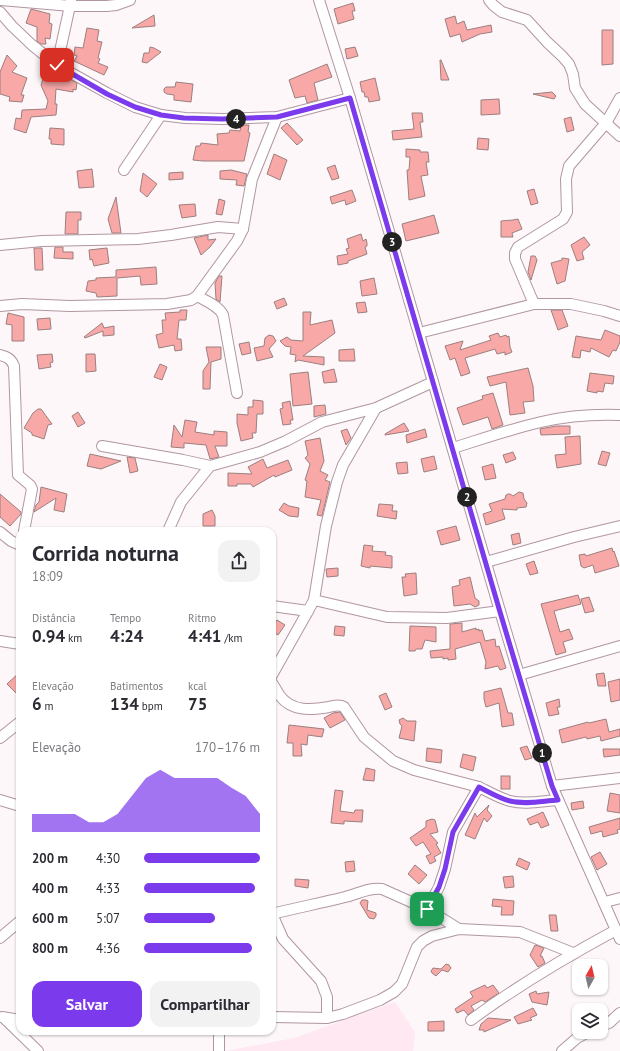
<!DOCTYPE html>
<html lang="pt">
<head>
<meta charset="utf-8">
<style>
  body { margin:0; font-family:"PT Sans",sans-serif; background:#f2f2f3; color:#2b2b33; height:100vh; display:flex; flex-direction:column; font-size:15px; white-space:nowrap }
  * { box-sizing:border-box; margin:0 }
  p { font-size:13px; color:#7c7c81 }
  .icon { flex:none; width:22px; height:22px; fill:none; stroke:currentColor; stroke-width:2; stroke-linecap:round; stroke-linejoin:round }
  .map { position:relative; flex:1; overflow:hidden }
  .sheet { position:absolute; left:16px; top:527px; width:260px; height:508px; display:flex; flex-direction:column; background:#fff; border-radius:12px; box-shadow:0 1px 3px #0004 }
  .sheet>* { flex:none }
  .needle { width:26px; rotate:8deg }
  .tools { position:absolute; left:572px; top:959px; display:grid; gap:8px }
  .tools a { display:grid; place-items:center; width:36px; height:36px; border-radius:8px; background:#fff; box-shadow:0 1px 3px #0004; font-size:20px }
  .pin { position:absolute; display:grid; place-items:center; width:34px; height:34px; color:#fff; margin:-17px; border-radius:8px; box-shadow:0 2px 6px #0006 }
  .km { position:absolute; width:20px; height:20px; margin:-10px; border-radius:50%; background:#222; color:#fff; font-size:11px; line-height:20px; text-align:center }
  .round { display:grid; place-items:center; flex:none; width:42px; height:42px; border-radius:12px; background:#f2f2f3 }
  .overview { display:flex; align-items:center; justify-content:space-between; height:68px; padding:0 16px }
  h1 { font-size:22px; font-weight:700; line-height:30px }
  .stats { display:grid; grid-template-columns:repeat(3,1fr); gap:6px; height:68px; padding:4px 16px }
  .stats div { display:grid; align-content:center }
  .stats b { font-size:17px; font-weight:700 }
  .stats small { font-size:11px; font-weight:400 }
  .stats p { font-size:11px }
  .chart { height:112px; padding:8px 16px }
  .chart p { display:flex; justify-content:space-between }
  .chart svg { width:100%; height:72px; margin-top:4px; fill:#7c3aed; opacity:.7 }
  .primary-button { display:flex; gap:8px; margin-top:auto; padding:8px 16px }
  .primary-button a { flex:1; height:46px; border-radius:12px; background:#7c3aed; color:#fff; font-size:16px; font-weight:700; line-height:46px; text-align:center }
  .primary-button a+a { background:#f2f2f3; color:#2b2b33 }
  ul { padding:0 16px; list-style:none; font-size:13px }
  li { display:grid; grid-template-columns:64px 48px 1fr; align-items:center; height:30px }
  li i { height:10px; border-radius:5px; background:#7c3aed }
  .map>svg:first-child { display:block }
  .built { fill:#ffe8f1 }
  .building { fill:#f9a8a8; stroke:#9c7f7e }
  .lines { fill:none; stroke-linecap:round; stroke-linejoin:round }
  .street-casing { stroke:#b196a1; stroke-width:12 }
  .street { stroke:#fff; stroke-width:10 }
  .route-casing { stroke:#fff; stroke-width:8 }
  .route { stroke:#7c3aed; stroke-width:5 }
</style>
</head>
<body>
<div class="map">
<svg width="620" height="1051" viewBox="0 0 620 1051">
  <rect width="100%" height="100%" fill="#fdf7f9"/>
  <path class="built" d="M395 1002 415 1032 413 1051H226L294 1038Z"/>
  <g class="building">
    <path d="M353 3 355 11H352L354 19 338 24 334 9Z"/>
    <path d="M31 9 50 14 49 23 52 24 50 39 45 38 46 44H41L37 41V27L26 23Z"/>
    <path d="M154 15 155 26 132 28Z"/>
    <path d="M455 16 457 24 464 21 467 30 491 25 492 32 480 34 462 42 460 34 450 37 445 19Z"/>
    <path d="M87 28 99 30 97 41 102 42 98 58 100 59 98 63 108 67 104 75 74 61 77 56 74 55 75 47 83 48Z"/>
    <path d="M602 30H613V64L602 65Z"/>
    <path d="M150 47 154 48 161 52 147 63 142 62 144 53H149Z"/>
    <path d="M355 47 358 56 347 59 345 49Z"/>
    <path d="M7 55 17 66 12 72 27 78 21 95H24L22 102 9 101 10 97 0 94V72Z"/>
    <path d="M440 60H441L449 80H441Z"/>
    <path d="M327 64 332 77 314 83 318 100 307 103 305 96 295 98 289 80Z"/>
    <path d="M60 74 77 83 76 90 73 89V92L56 89 55 104H57L56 115 31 117 26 133 14 129 16 118 21 119 22 110 46 109 48 101 41 85 43 79 53 81V79L56 80V78H58Z"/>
    <path d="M375 78 380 100 369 102 368 97H365L364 92H362L360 82Z"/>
    <path d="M176 82 193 84 191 102 174 100V95L167 94 164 92V89L166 87H175Z"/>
    <path d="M552 92 556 96 554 99 533 94Z"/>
    <path d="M499 99 500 114 481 115V100Z"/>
    <path d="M412 113H422L423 122H420L422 137 393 140 392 131 414 129Z"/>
    <path d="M571 117 574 130 567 132 564 119Z"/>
    <path d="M287 123 303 140 297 145 281 128Z"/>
    <path d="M241 125H249L248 132 250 133 244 161H203L193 160 196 146H200L201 143 218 145 217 134 229 133 230 130 240 131Z"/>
    <path d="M50 128 64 129V145L51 144V139H49Z"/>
    <path d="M478 138 489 139 488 150 477 149Z"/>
    <path d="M406 149 420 150V152H428L429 162H426L428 175 421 176 425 196 409 200 407 170H409L410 157H406Z"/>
    <path d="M274 154 287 160 280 180 267 174Z"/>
    <path d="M335 165 339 178 332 180 327 168Z"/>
    <path d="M92 169 94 187 79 188 77 171Z"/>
    <path d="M231 170 247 174 244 186 236 185 237 180 220 179V171Z"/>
    <path d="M183 172V179L169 180V173Z"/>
    <path d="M143 173 157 184 147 197 140 191Z"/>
    <path d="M534 189 538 203 531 205 527 191Z"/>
    <path d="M352 190 356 201 346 205 345 200 332 204 330 197Z"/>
    <path d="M116 197 121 233H112L108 219Z"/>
    <path d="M219 199 225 201 222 215 216 214Z"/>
    <path d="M195 204 196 216 182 218 179 205Z"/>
    <path d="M66 212H81V220H78V234H65Z"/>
    <path d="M434 215 439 233 406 241 402 224Z"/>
    <path d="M518 219 522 229 512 233 513 237H501V221L513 220Z"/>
    <path d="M361 234 363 241 366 239 367 243V246L365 247 367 254 348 261V263L338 265 337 256 348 254 346 249 349 248 347 239Z"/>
    <path d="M208 235V240L216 239 210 247 201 255 194 238Z"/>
    <path d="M584 237 590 245 582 252 584 259 577 261 571 245Z"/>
    <path d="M55 247H63V252H73V259L54 258Z"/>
    <path d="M34 248H42L43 270H35Z"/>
    <path d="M107 248 109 263 94 266 92 259 90 260 89 250Z"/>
    <path d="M531 256H535L537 260 531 280 528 272Z"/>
    <path d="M562 258 569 259 565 281 557 284 551 263 562 260Z"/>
    <path d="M156 267 157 284 141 285 140 276 117 278V296L97 297 96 293 86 291 88 281 96 280V278L116 277V270Z"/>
    <path d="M219 276H222L220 302 216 299 215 283Z"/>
    <path d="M374 278 377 294 362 296 360 281Z"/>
    <path d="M284 298 287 305 277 309 274 302Z"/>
    <path d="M365 302 367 312 358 313 356 303Z"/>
    <path d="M180 310H187L186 320H179L177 339H181L182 350 175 351 174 345 159 348 156 335 163 333 162 320H166L165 313 180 312Z"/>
    <path d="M551 310H562L568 326 558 330Z"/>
    <path d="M303 312H311L310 325 332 320 335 333 303 356 324 357V365L298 360 295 362 296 355 290 354 291 347 285 346 280 341 287 337 291 340 303 341Z"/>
    <path d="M8 313 24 317V341H12V325L6 324Z"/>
    <path d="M50 318 51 329 38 330 37 319Z"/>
    <path d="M102 323 104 328 114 326V335L103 336V331L85 338 84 337Z"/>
    <path d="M605 330 620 336V342L616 351 613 350 609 357 591 348 590 352 581 350 580 358 572 357 576 336 601 340Z"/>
    <path d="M498 333 500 337 506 335 507 337 509 336 510 347 512 352 505 355V352L497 354 495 349 465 358 470 373 461 376 455 358 450 360 445 346 463 341 460 350 491 340 489 336Z"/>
    <path d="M269 335 273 336 276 341 269 349 273 357 257 361 254 348 264 346 265 338Z"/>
    <path d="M249 342 251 353 242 355 239 344Z"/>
    <path d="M206 347H221V359L211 362 210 389H203V371L209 362Z"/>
    <path d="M354 349 355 361H339V350Z"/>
    <path d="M52 354 53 362 50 363 51 367 39 369 37 355Z"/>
    <path d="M86 354H95L96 371 86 372Z"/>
    <path d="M160 364 167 367 162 380 154 377Z"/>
    <path d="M528 368 533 386 534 401 523 402 525 413 510 415 506 382 490 386 487 377Z"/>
    <path d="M334 369 337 382 324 383 322 372Z"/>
    <path d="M308 372 312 404 293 406 290 374Z"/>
    <path d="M590 373 614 376 613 384 605 383 603 392 597 391V393L587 391Z"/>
    <path d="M493 393 503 425 492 429 488 417 463 425 457 408 483 399 482 396Z"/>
    <path d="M253 400 263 401V414H257L256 433H252L253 438 241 441 237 423V414L248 415V407H253Z"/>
    <path d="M290 401 293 420H290L291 424 283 425 280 409 283 408 282 403Z"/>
    <path d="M325 405 326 414 314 417V406Z"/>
    <path d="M38 409H41L52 424 48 425 44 439 32 435V433L24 428 33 413Z"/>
    <path d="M78 412 85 423 78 427 72 416Z"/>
    <path d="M185 420 197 422 195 432 214 435V431L227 432V446H215L219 457 210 459 206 445 184 443V448L171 447 174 425 182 437Z"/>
    <path d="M404 423 409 431 385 435V434Z"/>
    <path d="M556 426H570V434L541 435 540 429Z"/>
    <path d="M347 429 351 438 346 445 341 431Z"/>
    <path d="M425 429 427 437 407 443 406 435Z"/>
    <path d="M580 436 581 464 557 468 555 455 566 454 565 437Z"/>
    <path d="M320 438 324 461 320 471 328 475 325 480 330 482 322 516 317 515 321 500 305 497 307 481 305 480 310 464 305 458 308 455 305 441Z"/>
    <path d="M602 451 610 453 606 466 598 464Z"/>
    <path d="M513 452 516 459 506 463 503 455Z"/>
    <path d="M90 454 121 461 101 469 87 466Z"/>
    <path d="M434 456 437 469 424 472 421 459Z"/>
    <path d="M127 457 135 458 138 471 130 473Z"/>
    <path d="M263 459 267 468 288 460 292 470 275 477 274 475 253 487 251 484H237V486H228V473L252 474 248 467Z"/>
    <path d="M407 462 408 473 398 474 396 463Z"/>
    <path d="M493 464 496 478 485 480 482 467Z"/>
    <path d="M41 487 67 494 64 512 54 510 56 498 34 512 36 505 39 502Z"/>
    <path d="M519 492 523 493 524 499 527 503 526 507 517 508V510L502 509 505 519 486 525 483 514 492 511 489 504 505 499 506 495 508 494H510L513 496Z"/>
    <path d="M0 494 21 512V514L10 526 0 517Z"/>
    <path d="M284 503 289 506 299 508 298 517 289 516 279 510Z"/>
    <path d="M379 504 393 505 392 511H397L396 519 377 516Z"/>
    <path d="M212 510 215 516V526H203V514Z"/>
    <path d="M456 526 460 540 441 545 437 531Z"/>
    <path d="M519 533 521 543 513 545 511 535Z"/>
    <path d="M364 545 373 546 372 551 386 552 385 555 392 556V568L370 566V568L361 566Z"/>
    <path d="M612 548 613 552 614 551 619 566 595 573 593 565 584 568 581 566 579 555 585 554 586 556Z"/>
    <path d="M534 561 538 573 530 575 526 564Z"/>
    <path d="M338 568V576L327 577 326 569Z"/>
    <path d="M416 573 417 594 404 596 402 577H406L405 574Z"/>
    <path d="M470 577 475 598 479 601V605L475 607 470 604 454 606 452 587 460 585 459 580Z"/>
    <path d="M578 595 581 604 554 611 560 632 569 629 573 639 563 642 566 652 556 655 541 604Z"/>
    <path d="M589 597 594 611 585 613 581 599Z"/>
    <path d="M277 620 285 625 278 635 272 631V627Z"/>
    <path d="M462 623V632L476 628V630L479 629V631L482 630 485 641 495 639 496 647 499 646 506 668 500 670 498 666 485 669 486 662 480 642 455 649 456 659 448 660V658L443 659V657L431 658 430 651 450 649V624Z"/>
    <path d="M335 626 345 627 344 636 334 635Z"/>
    <path d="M410 626 436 627V642L425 640 422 649H416L415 651H409Z"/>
    <path d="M20 672V697L7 684Z"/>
    <path d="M604 673 606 686H598L596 674Z"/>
    <path d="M620 679V700L611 702 608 682Z"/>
    <path d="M501 688 508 713H512L514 725 502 727 499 703 486 707 484 699V692Z"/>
    <path d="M386 693 392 707 385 710 379 696Z"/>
    <path d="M559 699 560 707H557L559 714 549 716 546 703Z"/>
    <path d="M340 712 345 720 330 728 324 718 333 713Z"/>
    <path d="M403 718 407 721H416L414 741 399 738 402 726 400 724 399 720Z"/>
    <path d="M606 719 609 732 620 729V736L601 741 600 736 587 739 586 737 562 743 559 730 588 722 589 723Z"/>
    <path d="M289 725 324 729 322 737 308 735 307 745 301 744 302 756H293V743H287Z"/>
    <path d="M527 746 532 758 525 760 520 748Z"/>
    <path d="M427 748 442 750 441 763 426 761Z"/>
    <path d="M603 749H620V755L604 757Z"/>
    <path d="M463 754 476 757 473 771 460 767Z"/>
    <path d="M366 768 375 770 374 781 363 780Z"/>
    <rect x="501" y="776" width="9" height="13"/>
    <path d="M335 790 343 791 340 811 354 813 355 810H363L362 822 344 821V824L331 823Z"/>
    <path d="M610 793 620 795V813L607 811Z"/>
    <path d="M583 801 584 808 572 810 571 803Z"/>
    <path d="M489 805 487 810 492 816 487 822 484 818 475 839 465 835 475 813 477 817Z"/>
    <path d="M543 812 549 825 541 828 538 822 530 825 527 819Z"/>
    <path d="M620 818V829L617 830 618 833 603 837 602 831 591 834 589 827Z"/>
    <path d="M432 819 435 820 438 832 430 834 438 843 436 844 441 853 434 857 436 861 430 864 426 856 431 854 423 842 416 846 410 838 426 827V821Z"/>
    <path d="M600 852 607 864 597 870 591 857Z"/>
    <path d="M519 858 530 863 527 870 516 865Z"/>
    <path d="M354 861 355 871 346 872 345 862Z"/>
    <path d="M415 865 427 875 419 884 408 874Z"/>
    <path d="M513 876 514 887 505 888 503 877Z"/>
    <path d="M295 879 309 880 308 888 295 886Z"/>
    <path d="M493 899 514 901 513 915H501L502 907 492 906Z"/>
    <path d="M362 900H366L368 901 367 910 376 913V916L374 919 369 918 360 903Z"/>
    <path d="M549 915H556L558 931H551Z"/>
    <path d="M535 945 544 948 540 956H542L545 963 538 967 530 955Z"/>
    <path d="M446 964 449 965 451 968 448 972 442 970 436 976 432 973 431 971 433 968 441 969Z"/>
    <path d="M485 985 487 988 493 985 499 993 485 1002 482 1000 471 1006 474 1010 468 1015 464 1010 457 1013 455 1009 473 997 470 992Z"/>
    <path d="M536 991 537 994 549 992 547 1005 532 1002 529 994Z"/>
    <path d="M533 1008 537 1015 530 1018 532 1020 518 1024 514 1017Z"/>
    <path d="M488 1018 511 1020 484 1032V1030H479L481 1024Z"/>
    <path d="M444 1021V1031H428V1022Z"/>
  </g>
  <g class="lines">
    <g class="street-casing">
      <g id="street">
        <path d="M1 0 71 6H107L116 5 130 0"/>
        <path d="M319 0 350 98 500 611 552 786 620 939"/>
        <path d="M489 0 493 5 502 12 527 20 547 42 562 56 569 64 573 74 575 88 585 104 620 136"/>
        <path d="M0 12 12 26 32 45 57 65 107 93 135 107 161 115 185 118 223 119 277 117 350 98"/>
        <path d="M57 65 71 1"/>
        <path d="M124 170 161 115"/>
        <path d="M0 245 42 241 138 239 171 235 218 227 243 229"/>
        <path d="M197 296C206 301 219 306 223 315L237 393"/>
        <path d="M534 304 515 259V253L518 247 563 219 567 212 566 179 569 166 606 123 620 98"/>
        <path d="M0 306 22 304 70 306 167 304 191 300 197 296 237 241 243 229 252 179 277 117"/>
        <path d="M419 333 534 304H571L604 311 620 316"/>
        <path d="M0 355C8 357 11 359 14 366L18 475 30 485 32 489 24 531"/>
        <path d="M102 446 183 460 210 466"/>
        <path d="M453 448C482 439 511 429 541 422 567 416 593 414 620 415"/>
        <path d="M168 531 181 502 210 466 260 452 286 441 322 422 376 408 433 382"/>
        <path d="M0 532 11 541 20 545"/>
        <path d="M486 562 574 537 620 526"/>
        <path d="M314 600 326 526 337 482 343 465 376 408"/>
        <path d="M272 606 308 611 314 600 387 617 447 618 500 611"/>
        <path d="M0 641 20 644"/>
        <path d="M272 675 308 611"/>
        <path d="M519 675 620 646"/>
        <path d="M272 683C275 687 277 692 280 696 292 712 312 710 329 707 334 706 339 704 344 707L364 737 393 761 414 770 479 787"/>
        <path d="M0 738 20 722"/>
        <path d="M552 786 620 778"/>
        <path d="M0 800 20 806"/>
        <path d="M605 902 620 898"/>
        <path d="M427 909 439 887 445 869 453 832 479 787C489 792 499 798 510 801 526 805 542 801 558 800"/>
        <path d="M272 914C296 908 321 903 345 897 358 894 369 887 382 889L427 909 459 929"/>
        <path d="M272 914 283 939 321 981 327 997V1018"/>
        <path d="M0 938 20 921"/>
        <path d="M2 1017 20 1020"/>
        <path d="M272 1017 327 1018 343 1014 380 1000 394 992 402 984 417 947 423 941 432 936 459 929 520 932 573 953"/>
        <path d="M4 1018 38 1051"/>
        <path d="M471 1020C517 986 566 957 616 930"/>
        <path d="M601 1026 609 1023 620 1013"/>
        <path d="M219 1051V1031"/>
        <path d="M562 1051 577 1038 588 1032"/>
      </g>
    </g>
    <use href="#street" class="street"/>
  </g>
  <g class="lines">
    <g class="route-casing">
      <path id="route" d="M57 65 107 94 135 107 161 115 184 118 222 119 277 117 350 98 500 612 552 786 558 800C542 801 526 805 510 801 499 798 489 792 479 787L453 832 445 869 439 887 427 909"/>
    </g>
    <use href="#route" class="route"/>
  </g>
</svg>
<div class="tools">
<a><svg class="needle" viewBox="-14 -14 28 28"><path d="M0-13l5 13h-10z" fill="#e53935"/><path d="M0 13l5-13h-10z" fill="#7c7c81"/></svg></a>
<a><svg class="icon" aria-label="layers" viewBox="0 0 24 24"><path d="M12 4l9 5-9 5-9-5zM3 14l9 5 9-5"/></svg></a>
</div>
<div class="pin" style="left:427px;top:909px;background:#1e9e55"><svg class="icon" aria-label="arrive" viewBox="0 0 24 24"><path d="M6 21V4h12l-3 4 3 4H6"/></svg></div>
<div class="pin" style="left:57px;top:65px;background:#d93025"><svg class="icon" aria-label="check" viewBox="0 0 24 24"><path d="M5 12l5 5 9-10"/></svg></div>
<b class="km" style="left:542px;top:753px">1</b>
<b class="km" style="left:467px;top:497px">2</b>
<b class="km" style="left:392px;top:242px">3</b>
<b class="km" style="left:236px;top:119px">4</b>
<section class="sheet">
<div class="overview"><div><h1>Corrida noturna</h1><p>18:09</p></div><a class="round"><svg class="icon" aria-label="share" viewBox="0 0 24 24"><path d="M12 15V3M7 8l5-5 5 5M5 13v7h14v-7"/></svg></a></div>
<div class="stats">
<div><p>Distância</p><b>0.94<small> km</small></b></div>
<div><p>Tempo</p><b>4:24</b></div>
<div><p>Ritmo</p><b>4:41<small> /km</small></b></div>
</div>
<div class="stats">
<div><p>Elevação</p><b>6<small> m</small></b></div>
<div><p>Batimentos</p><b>134<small> bpm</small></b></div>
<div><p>kcal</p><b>75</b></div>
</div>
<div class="chart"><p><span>Elevação</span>170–176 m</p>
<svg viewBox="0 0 160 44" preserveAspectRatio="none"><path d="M0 44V33L10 33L20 33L30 33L40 38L50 38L60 33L70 22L80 11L90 6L100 11L110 11L120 11L130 11L140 17L150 22L160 33V44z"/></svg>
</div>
<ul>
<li><b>200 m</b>4:30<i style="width:100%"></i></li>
<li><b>400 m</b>4:33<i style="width:96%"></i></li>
<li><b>600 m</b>5:07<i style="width:61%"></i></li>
<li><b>800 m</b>4:36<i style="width:93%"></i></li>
</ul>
<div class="primary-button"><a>Salvar</a><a>Compartilhar</a></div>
</section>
</div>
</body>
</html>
